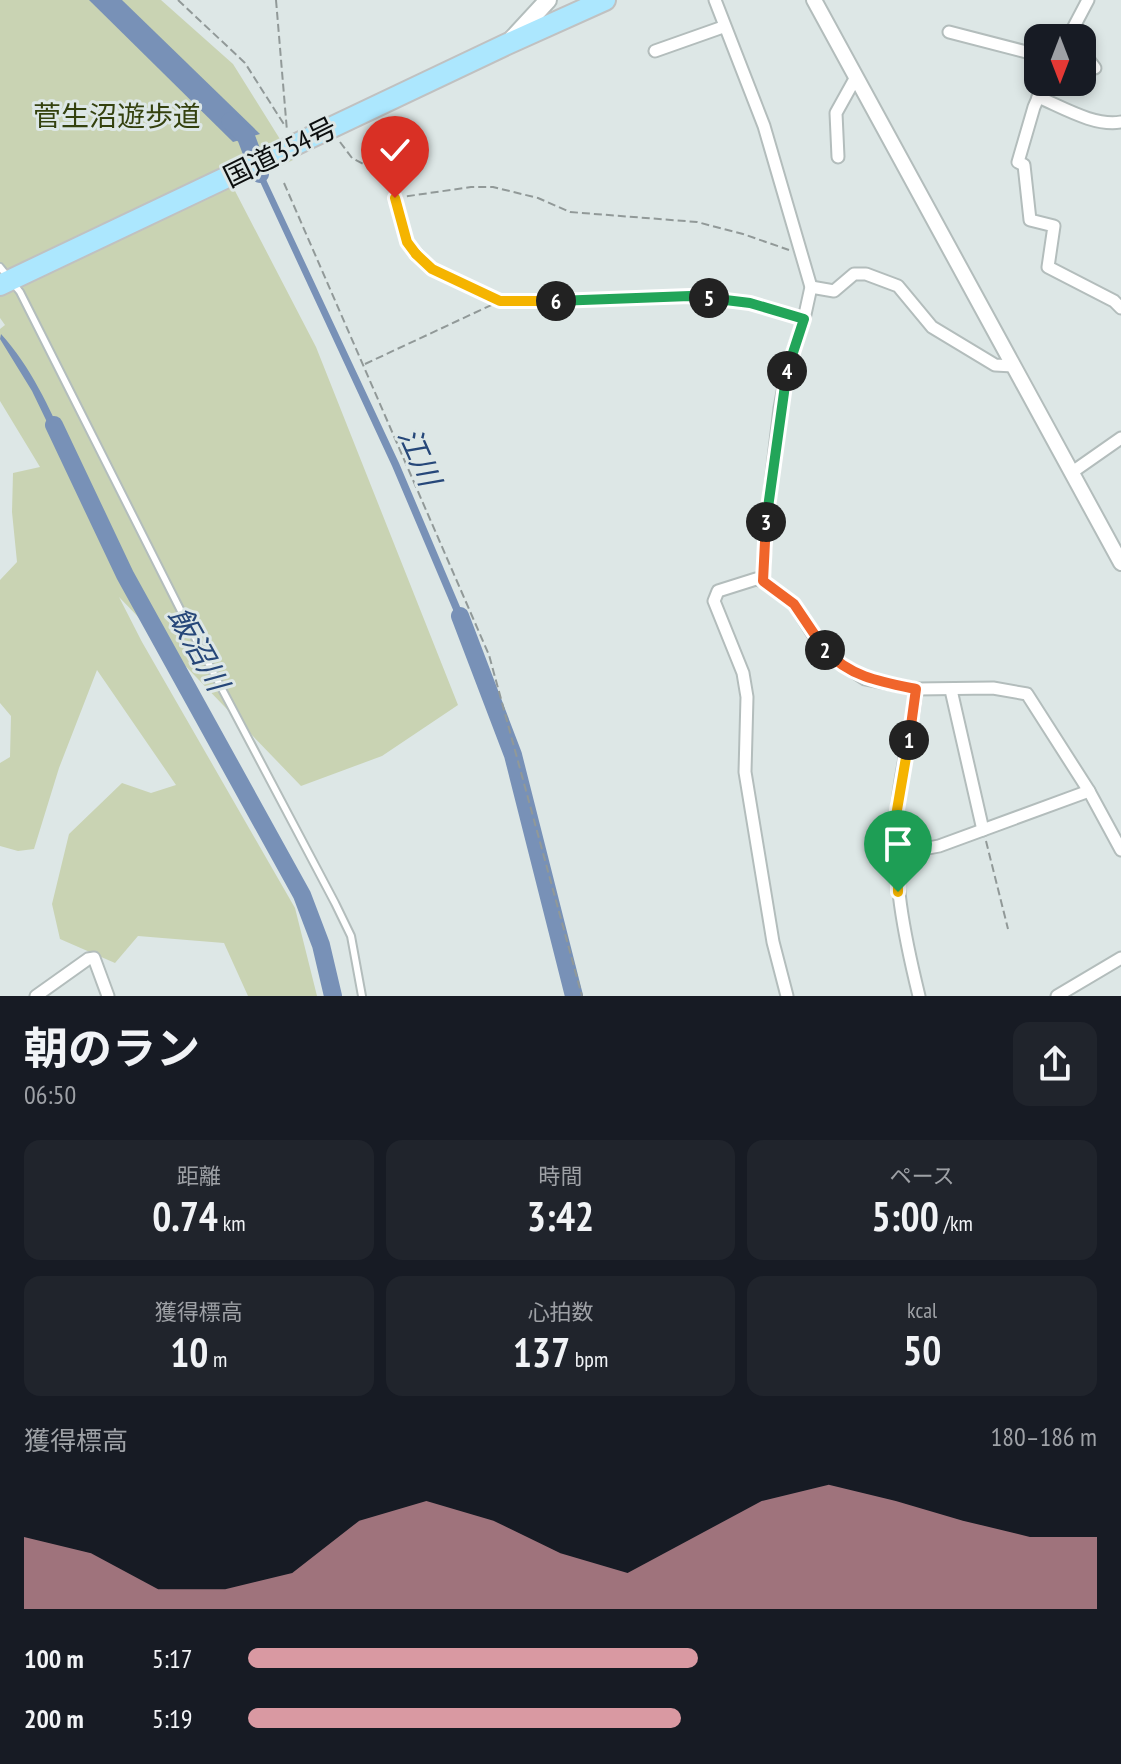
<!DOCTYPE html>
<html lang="ja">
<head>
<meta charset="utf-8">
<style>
  body { margin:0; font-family:"PT Sans Narrow","Noto Sans JP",sans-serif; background:#20242c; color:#f1f3f6; height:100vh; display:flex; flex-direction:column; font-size:30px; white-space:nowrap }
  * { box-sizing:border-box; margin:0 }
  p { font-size:26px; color:#9ea1a6 }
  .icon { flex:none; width:44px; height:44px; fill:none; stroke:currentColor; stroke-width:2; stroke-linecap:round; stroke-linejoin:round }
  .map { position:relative; height:996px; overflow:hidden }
  .panel { display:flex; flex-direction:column; background:#171b24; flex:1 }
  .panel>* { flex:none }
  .needle { width:52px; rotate:180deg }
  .controls { position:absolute; left:1024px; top:24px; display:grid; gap:16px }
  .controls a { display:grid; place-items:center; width:72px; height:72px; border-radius:16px; background:#171b24; box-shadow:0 4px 12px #0003; font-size:40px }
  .pin { position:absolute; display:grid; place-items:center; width:68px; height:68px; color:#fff; margin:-82px -34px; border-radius:50% 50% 50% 0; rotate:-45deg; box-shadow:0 0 8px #0007 }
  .pin .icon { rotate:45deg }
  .km { position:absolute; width:40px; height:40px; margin:-20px; border-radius:50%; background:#222; color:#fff; font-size:22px; line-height:40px; text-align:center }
  .round { display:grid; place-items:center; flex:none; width:84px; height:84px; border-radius:16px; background:#20242c }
  .head { display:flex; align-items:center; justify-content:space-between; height:136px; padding:0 24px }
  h1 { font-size:44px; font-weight:700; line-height:60px }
  .metrics { display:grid; grid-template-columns:repeat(3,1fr); gap:12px; height:136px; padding:8px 24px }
  .metrics div { display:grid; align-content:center; border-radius:16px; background:#20242c; text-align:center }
  .metrics b { font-size:40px; font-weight:700 }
  .metrics small { font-size:22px; font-weight:400 }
  .metrics p { font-size:22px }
  .chart { height:224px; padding:16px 24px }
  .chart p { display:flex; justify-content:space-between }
  .chart svg { width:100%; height:144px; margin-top:8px; fill:#d999a2; opacity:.7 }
  ul { padding:0 24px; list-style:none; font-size:26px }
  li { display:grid; grid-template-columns:128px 96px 1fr; align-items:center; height:60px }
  li i { height:20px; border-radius:10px; background:#d999a2 }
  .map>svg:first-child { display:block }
  .green { fill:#c9d3b3 }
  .water { fill:#7891b7 }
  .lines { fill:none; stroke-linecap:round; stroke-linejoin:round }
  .river { stroke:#7891b7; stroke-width:18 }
  .service-casing { stroke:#b3bdbc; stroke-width:10 }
  .minor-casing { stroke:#b3bdbc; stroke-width:15 }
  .tertiary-casing { stroke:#b3bdbc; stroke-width:18 }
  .secondary-casing { stroke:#b3bdbc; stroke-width:20 }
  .trunk-casing { stroke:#c0c1c1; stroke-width:24 }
  .path { stroke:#919998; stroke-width:2; stroke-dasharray:8 4; stroke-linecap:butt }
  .service { stroke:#fff; stroke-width:6 }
  .minor { stroke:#fff; stroke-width:11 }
  .tertiary { stroke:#fff; stroke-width:14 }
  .secondary { stroke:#fff; stroke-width:16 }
  .trunk { stroke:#ace7fe; stroke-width:20 }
  .split-1-casing { stroke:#fff; stroke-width:16 }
  .split-2-casing { stroke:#fff; stroke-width:16 }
  .split-3-casing { stroke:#fff; stroke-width:16 }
  .split-4-casing { stroke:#fff; stroke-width:16 }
  .split-5-casing { stroke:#fff; stroke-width:16 }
  .split-6-casing { stroke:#fff; stroke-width:16 }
  .split-7-casing { stroke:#fff; stroke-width:16 }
  .split-8-casing { stroke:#fff; stroke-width:16 }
  .split-1 { stroke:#f5b400; stroke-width:10 }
  .split-2 { stroke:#f0652b; stroke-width:10 }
  .split-3 { stroke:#f0652b; stroke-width:10 }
  .split-4 { stroke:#22a559; stroke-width:10 }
  .split-5 { stroke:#22a559; stroke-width:10 }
  .split-6 { stroke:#22a559; stroke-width:10 }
  .split-7 { stroke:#f5b400; stroke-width:10 }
  .split-8 { stroke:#f5b400; stroke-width:10 }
  .labels { text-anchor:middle; stroke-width:6; stroke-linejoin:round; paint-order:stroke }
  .park-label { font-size:28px; fill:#34410e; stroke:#dde7e6 }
  .street-label { font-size:28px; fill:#0c0f0f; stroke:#dde7e6 }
  .water-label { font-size:30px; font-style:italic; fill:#264779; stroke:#dde7e6 }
</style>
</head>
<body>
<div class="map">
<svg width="1121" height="996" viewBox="0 0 1121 996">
  <rect width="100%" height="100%" fill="#dde7e6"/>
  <path class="green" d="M0 0H161L233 64 293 160 234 189 316 347 458 705 382 756 301 786 119 597 142 642 295 908 317 996H248L224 943 138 936 115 963 60 939 52 904 69 834 122 783 151 793 176 785 97 670 59 768 34 849 18 851 0 846V763L10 757 11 716 0 703V580L17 562 12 512 13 473 40 467 0 401V329L5 325 0 318Z"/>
  <g class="water">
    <path d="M89 0H122L260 134 233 142Z"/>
    <path d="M255 156 399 463 472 635 465 638 392 466 249 158Z"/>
    <path d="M1 334C31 367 49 407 67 447L60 449 32 391 0 339Z"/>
  </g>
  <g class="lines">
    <g class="river">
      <path d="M230 121 246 137 260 174"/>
      <path d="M54 425 125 575 302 895 321 945 333 996"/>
      <path d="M460 616 513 755 574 996"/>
    </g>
    <g class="service-casing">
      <path id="service" d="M0 267 20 292 184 617 335 903 351 936 362 996"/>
    </g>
    <g class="minor-casing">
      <g id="minor">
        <path d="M715 0 764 126 811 287 804 319 787 370 780 408 766 526 763 581"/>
        <path d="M949 32 1038 55"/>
        <path d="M1068 38 1088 0"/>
        <path d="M655 51 723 27"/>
        <path d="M1082 51 1095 68"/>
        <path d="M1045 82 1034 107 1018 162 1024 165 1030 220 1054 226 1048 267 1114 301 1121 308"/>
        <path d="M1038 97C1062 107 1095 127 1121 122"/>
        <path d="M838 157 836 113 856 77"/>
        <path d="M811 287 834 291 854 274H866L898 286 932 327 995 365 1013 366"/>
        <path d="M1071 473 1121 438"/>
        <path d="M916 689C913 730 900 771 897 812 892 875 904 935 919 996"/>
        <path d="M951 690 983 830"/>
        <path d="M896 854 939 846 1089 791"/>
        <path d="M36 996 88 959 94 958 108 996"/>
        <path d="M787 996 773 942 745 772 747 697 743 673 714 601 718 591 756 579 763 581 794 604 818 642 831 657 865 679 916 689 993 688 1027 694 1089 791 1121 850"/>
        <path d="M1057 996 1121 958"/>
      </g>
    </g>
    <g class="tertiary-casing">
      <path id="tertiary" d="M814 0 1121 563"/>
    </g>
    <g class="secondary-casing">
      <path id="secondary" d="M512 39 548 0"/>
    </g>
    <g class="trunk-casing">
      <path id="trunk" d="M0 285 505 45 605 0"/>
    </g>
    <g class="path">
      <path d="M178 0 245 63 285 126"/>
      <path d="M276 0 287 131"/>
      <path d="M340 142 352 158 375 170 395 198 407 242 423 263 499 301"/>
      <path d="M284 183 489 655 582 996"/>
      <path d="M395 198 471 187H493L538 198 570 212 697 222 743 234 789 250"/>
      <path d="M365 364 500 301 690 296 750 303 794 316"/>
      <path d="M986 841 1008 929"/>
    </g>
    <use href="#service" class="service"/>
    <use href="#minor" class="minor"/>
    <use href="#tertiary" class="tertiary"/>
    <use href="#secondary" class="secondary"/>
    <use href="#trunk" class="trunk"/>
  </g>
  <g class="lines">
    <g class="split-1-casing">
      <path id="split-1" d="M898 892 897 810 909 740"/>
    </g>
    <g class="split-2-casing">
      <path id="split-2" d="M825 650C850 677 881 682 916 689L909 740"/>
    </g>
    <g class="split-3-casing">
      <path id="split-3" d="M766 522 763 581 794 604 825 650"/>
    </g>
    <g class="split-4-casing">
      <path id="split-4" d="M766 522 787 371"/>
    </g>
    <g class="split-5-casing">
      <path id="split-5" d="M709 298 750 303 804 319 787 371"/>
    </g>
    <g class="split-6-casing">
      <path id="split-6" d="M556 301 690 296 709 298"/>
    </g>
    <g class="split-7-casing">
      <path id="split-7" d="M416 254 432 269 500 301H556"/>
    </g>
    <g class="split-8-casing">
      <path id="split-8" d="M395 198 407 242 416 254"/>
    </g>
    <use href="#split-1" class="split-1"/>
    <use href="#split-2" class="split-2"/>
    <use href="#split-3" class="split-3"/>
    <use href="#split-4" class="split-4"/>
    <use href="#split-5" class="split-5"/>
    <use href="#split-6" class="split-6"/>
    <use href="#split-7" class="split-7"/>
    <use href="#split-8" class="split-8"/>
  </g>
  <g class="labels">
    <g class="park-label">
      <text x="117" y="126">菅生沼遊歩道</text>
    </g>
    <g class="street-label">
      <text transform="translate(280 152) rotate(-26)" y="10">国道354号</text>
    </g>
    <g class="water-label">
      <text transform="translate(419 457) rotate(66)" y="10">江川</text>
      <text transform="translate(198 649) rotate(61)" y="10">飯沼川</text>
    </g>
  </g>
</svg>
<div class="controls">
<a><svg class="needle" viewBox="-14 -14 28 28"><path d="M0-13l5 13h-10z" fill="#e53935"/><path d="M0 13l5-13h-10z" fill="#9ea1a6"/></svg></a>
</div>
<div class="pin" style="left:898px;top:892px;background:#1e9e55"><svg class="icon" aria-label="arrive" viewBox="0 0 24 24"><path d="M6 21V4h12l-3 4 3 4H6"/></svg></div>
<div class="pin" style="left:395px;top:198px;background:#d93025"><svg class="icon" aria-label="check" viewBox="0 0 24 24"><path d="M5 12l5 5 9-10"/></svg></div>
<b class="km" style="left:909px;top:740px">1</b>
<b class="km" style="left:825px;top:650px">2</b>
<b class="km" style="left:766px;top:522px">3</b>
<b class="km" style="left:787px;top:371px">4</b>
<b class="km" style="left:709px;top:298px">5</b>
<b class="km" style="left:556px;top:301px">6</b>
</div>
<section class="panel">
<div class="head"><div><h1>朝のラン</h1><p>06:50</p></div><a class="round"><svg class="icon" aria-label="share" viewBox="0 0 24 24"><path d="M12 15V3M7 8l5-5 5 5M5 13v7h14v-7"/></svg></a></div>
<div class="metrics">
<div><p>距離</p><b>0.74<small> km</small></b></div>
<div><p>時間</p><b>3:42</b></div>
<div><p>ペース</p><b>5:00<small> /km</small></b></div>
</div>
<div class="metrics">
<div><p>獲得標高</p><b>10<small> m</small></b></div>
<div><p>心拍数</p><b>137<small> bpm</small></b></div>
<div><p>kcal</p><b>50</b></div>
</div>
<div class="chart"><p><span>獲得標高</span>180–186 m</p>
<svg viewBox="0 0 160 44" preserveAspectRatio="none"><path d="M0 44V22L10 27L20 38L30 38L40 33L50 17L60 11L70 17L80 27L90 33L100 22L110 11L120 6L130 11L140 17L150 22L160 22V44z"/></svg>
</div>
<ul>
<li><b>100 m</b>5:17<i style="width:53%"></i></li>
<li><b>200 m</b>5:19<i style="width:51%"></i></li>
</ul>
</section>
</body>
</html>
